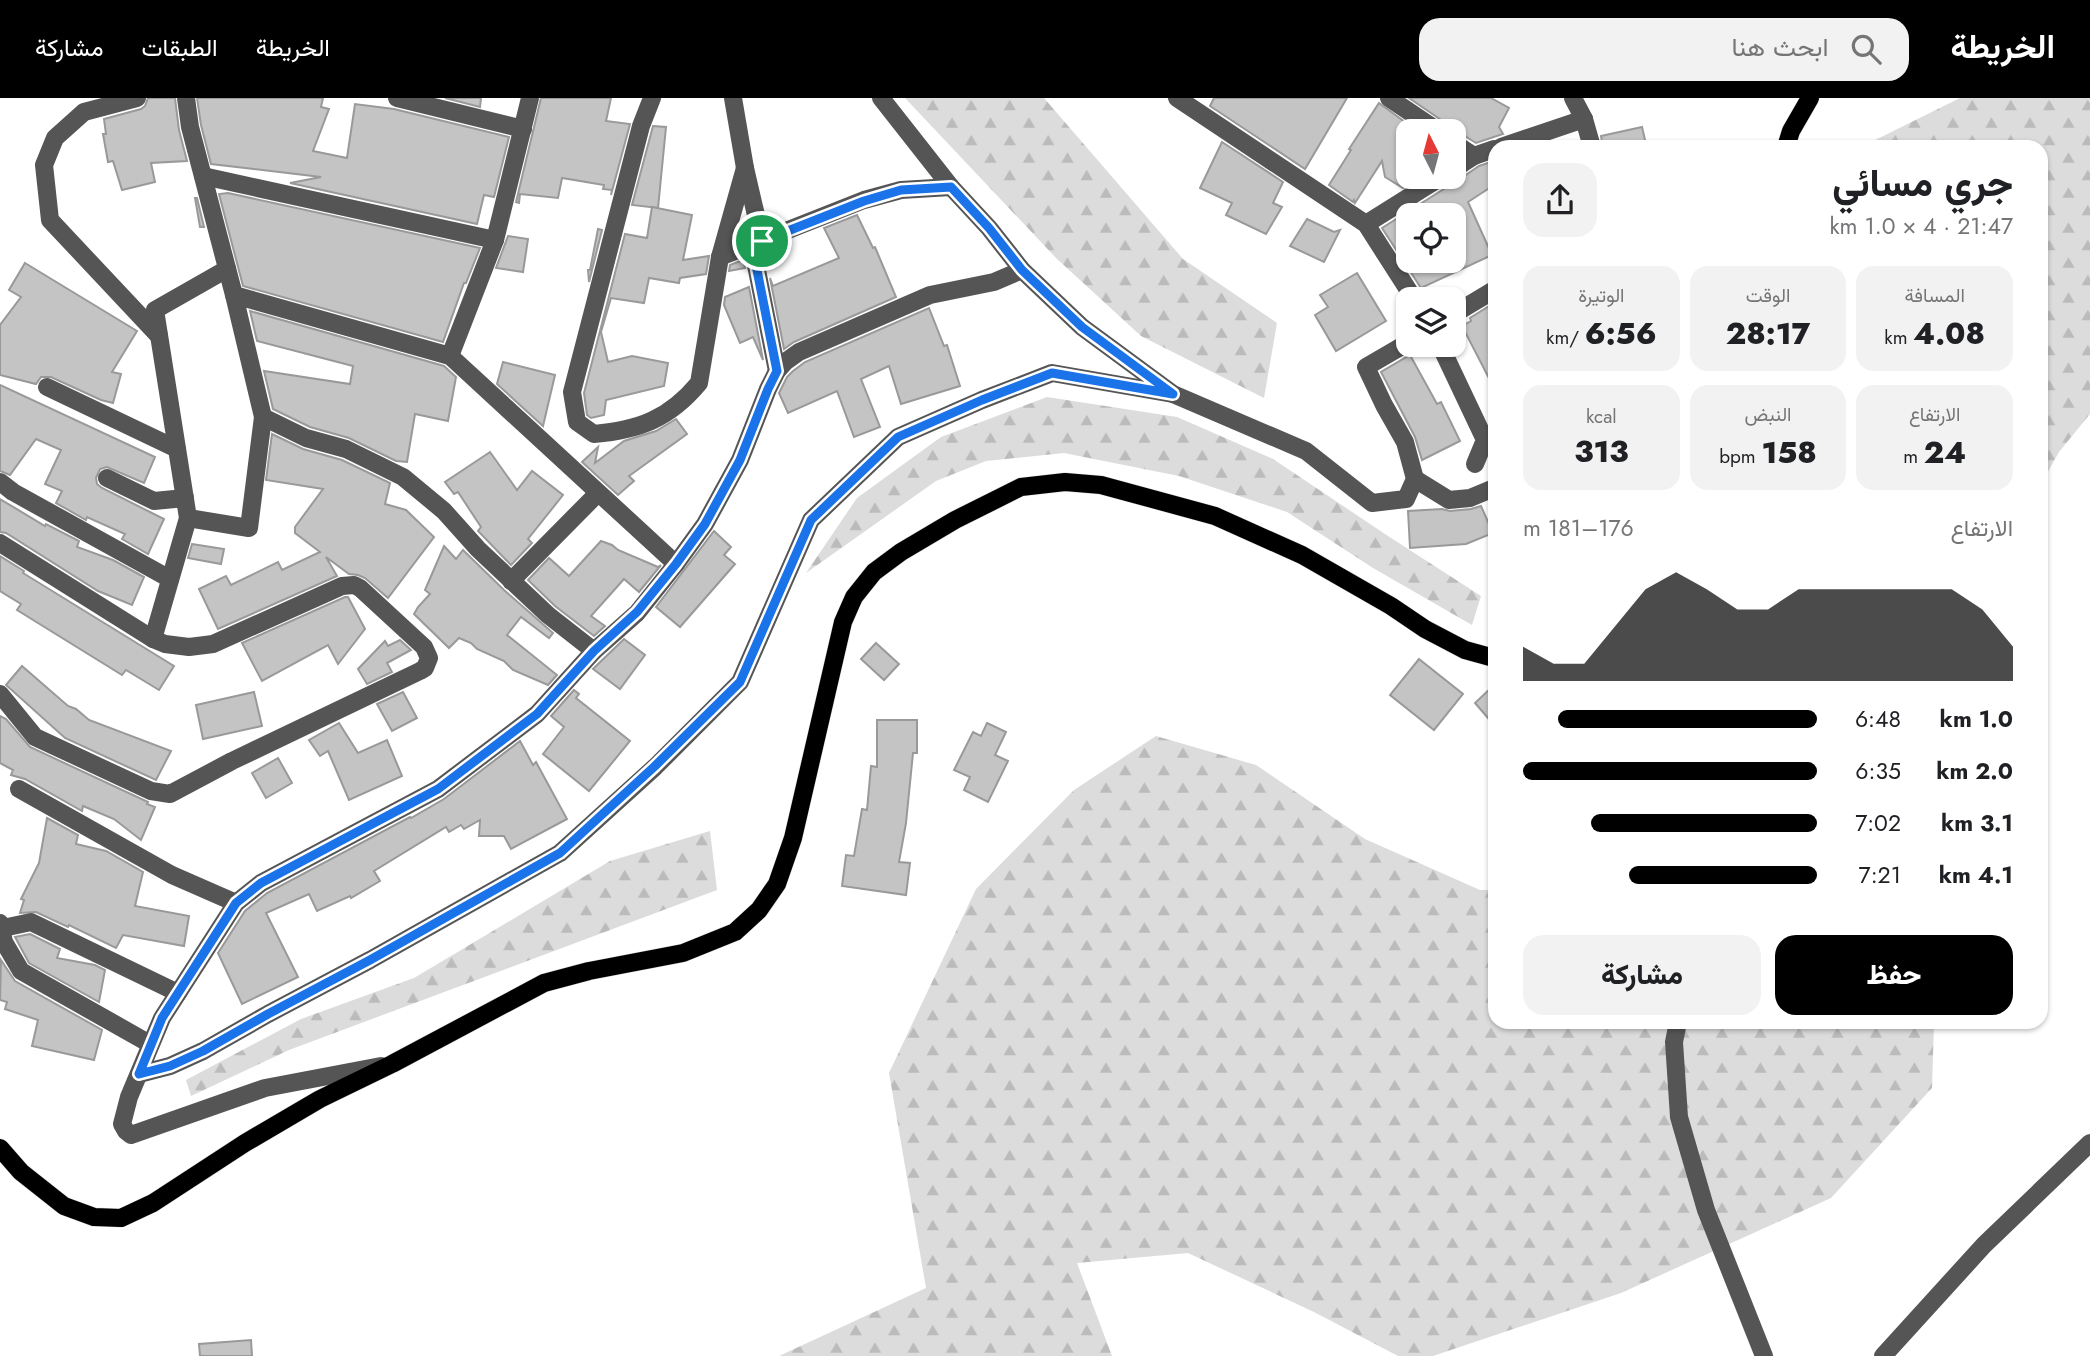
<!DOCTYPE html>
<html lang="ar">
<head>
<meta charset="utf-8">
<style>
  body { margin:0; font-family:Jost,Vazirmatn,sans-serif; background:#f2f2f2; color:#202124; direction:rtl; height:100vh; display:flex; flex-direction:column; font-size:26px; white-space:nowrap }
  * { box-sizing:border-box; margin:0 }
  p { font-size:23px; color:#757577 }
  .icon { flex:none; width:38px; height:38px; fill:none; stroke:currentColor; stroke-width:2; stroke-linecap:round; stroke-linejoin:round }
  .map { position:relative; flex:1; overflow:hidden; direction:ltr }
  .side { position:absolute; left:1488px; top:42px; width:560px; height:889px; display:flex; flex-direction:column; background:#fff; border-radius:21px; box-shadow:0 2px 5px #0004; direction:rtl }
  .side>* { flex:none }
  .needle { width:46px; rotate:354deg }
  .tools { position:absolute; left:1396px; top:21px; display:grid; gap:14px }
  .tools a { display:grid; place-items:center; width:70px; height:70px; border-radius:14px; background:#fff; box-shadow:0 2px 5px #0004; font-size:35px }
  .pin { position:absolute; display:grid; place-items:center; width:60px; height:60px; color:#fff; margin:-30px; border:4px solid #fff; border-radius:50%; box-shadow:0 2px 7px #0007 }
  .round { display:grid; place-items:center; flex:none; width:74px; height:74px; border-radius:21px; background:#f2f2f2 }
  .headline { display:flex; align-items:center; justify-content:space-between; height:119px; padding:0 35px }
  h1 { font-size:38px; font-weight:800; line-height:52px }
  .stats { display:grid; grid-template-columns:repeat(3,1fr); gap:10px; height:119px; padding:7px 35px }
  .stats div { display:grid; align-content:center; border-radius:18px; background:#f2f2f2; text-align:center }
  .stats b { font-size:30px; font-weight:800 }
  .stats small { font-size:19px; font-weight:400 }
  .stats p { font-size:19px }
  .chart { height:196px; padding:14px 35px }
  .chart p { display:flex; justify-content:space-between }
  .chart svg { width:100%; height:126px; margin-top:7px; fill:#000; opacity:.7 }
  .button { display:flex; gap:14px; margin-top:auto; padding:14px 35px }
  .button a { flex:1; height:80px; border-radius:21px; background:#000; color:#fff; font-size:28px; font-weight:800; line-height:80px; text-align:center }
  .button a+a { background:#f2f2f2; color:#202124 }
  ul { padding:0 35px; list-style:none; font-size:23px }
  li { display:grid; grid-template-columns:112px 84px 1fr; align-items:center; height:52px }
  li i { height:18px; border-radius:9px; background:#000 }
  header { display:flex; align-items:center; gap:42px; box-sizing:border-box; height:98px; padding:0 35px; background:#000; color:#fff }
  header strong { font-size:33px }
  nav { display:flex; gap:38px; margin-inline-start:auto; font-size:24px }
  .search { width:490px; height:63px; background:#f2f2f2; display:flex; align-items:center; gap:18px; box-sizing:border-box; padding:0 24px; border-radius:21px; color:#757577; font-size:26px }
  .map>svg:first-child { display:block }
  .forest { fill:url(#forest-firs) }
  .building { fill:#c4c4c4; stroke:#999; stroke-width:2; fill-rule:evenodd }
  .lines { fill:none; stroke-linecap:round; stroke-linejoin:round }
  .major-casing { stroke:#dbdbdb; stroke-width:19 }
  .minor { stroke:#555; stroke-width:18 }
  .major { stroke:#000; stroke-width:18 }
  .route-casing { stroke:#fff; stroke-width:14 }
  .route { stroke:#1a73e8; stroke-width:9 }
</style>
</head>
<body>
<header>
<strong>الخريطة</strong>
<div class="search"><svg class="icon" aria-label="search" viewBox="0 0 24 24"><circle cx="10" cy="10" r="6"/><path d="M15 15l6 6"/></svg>ابحث هنا</div>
<nav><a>الخريطة</a><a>الطبقات</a><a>مشاركة</a></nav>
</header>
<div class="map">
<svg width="2090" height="1258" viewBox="0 0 2090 1258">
  <defs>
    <pattern id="forest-firs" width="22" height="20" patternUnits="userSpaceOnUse" patternTransform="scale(1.75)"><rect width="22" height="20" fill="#dcdcdc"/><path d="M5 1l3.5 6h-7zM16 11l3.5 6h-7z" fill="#bbb"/></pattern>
  </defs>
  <rect width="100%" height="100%" fill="#fff"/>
  <g class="forest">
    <path d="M905 0H1044L1183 161 1277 225 1264 300 1141 238 1056 160Z"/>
    <path d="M1960 0H2090V316L2059 354 2041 386 2040 49H1861Z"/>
    <path d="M1047 299 1177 319 1273 361 1388 438 1481 498 1472 527 1373 470 1287 414 1179 378 1064 355 986 363 936 383 806 475 857 400 941 339Z"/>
    <path d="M1156 638 1256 667 1365 741 1480 792H1494V924H1934L1932 990 1831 1100 1621 1195 1433 1258H1398L1314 1214 1188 1155 1077 1165 1112 1258H779L926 1190 889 975 976 791 1074 692Z"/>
    <path d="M710 733 717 792 289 952 191 998 186 982 301 921 414 880 610 763Z"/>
  </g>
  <g class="building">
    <path d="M148 0H175L179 32 187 63 151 65 155 84 122 92 113 63 108 64 103 36H106L104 21 141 11 145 8Z"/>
    <path d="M197 0H323L321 9 329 11 313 53 347 60 355 6 394 11 509 39 494 99 484 97 477 126 290 85 321 79 211 66 201 27Z"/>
    <path d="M445 0H481L480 9Z"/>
    <path d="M541 0H611L606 23 630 26 611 97 612 92 603 91 604 87 562 80 558 100 520 96 519 105 516 104Z"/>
    <path d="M1214 0H1347L1305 71 1210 8Z"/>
    <path d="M1409 0H1491L1509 10 1499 29 1503 36 1476 45 1460 35 1449 32 1444 24Z"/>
    <path d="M1379 5 1409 27V79H1420L1403 90 1385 79 1382 63 1355 105 1354 102 1353 104 1329 87 1351 52 1349 51Z"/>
    <path d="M653 28 666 29 658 110 632 107Z"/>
    <path d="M1642 29 1646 46 1632 49H1603L1601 38Z"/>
    <path d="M1222 44 1283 84 1273 105 1282 109 1266 136 1226 117 1232 105 1200 90Z"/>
    <path d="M1494 63V87L1468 104 1492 157 1421 190 1382 130 1447 89 1452 82 1460 81 1479 68ZM1409 117H1454V163H1409Z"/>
    <path d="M228 95 480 150 466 185H464L443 244 243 188 219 96Z"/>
    <path d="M195 100H197L204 129H200Z"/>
    <path d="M652 109 692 117 683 162 709 158 706 176 680 180 679 185 649 180 644 205 611 200 601 234 608 264 632 258 668 265 664 288 606 302 604 317 591 320 587 317 584 295 625 136 647 140Z"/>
    <path d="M857 117 873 150 875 149 896 199 794 244 784 251 770 180 773 188 839 160 824 130Z"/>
    <path d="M1307 121 1334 134 1340 132 1324 164 1290 148Z"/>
    <path d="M598 131 602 132 589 184 588 172H590Z"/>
    <path d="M508 138 528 141 523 174 496 170Z"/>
    <path d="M743 162 745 170 729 173 730 167Z"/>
    <path d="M25 165 137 233 112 274 121 276 113 305 101 302 51 279H41L36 286 0 277V227L21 199 9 192Z"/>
    <path d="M1357 175 1386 223 1336 253 1315 217 1328 209 1320 197Z"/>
    <path d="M749 189 763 262 753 239 740 245 724 207 725 199Z"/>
    <path d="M1494 205V290L1462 228 1471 223 1470 220Z"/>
    <path d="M929 210 944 248 947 247 960 288 901 306 889 268 861 281 880 329 854 339 837 293 788 315 779 295 787 279 793 273 805 264Z"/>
    <path d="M250 213 444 268 456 279 448 323 415 316 407 364 396 363 349 340 310 329 273 311 264 273 350 286 353 268 257 243Z"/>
    <path d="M1410 257 1437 306 1441 304 1460 343 1422 362 1415 339 1381 274Z"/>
    <path d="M503 264 555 277 543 328 497 286Z"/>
    <path d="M0 287 155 359 144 385 107 369 100 371 96 380 97 386 102 390 164 421 148 456 122 441 125 436 87 419 86 422 56 405 62 393 45 386 61 352 36 341 10 377 0 373Z"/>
    <path d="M676 321 687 336 629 378 634 383 618 397 582 364 598 349 595 365 624 343 656 333Z"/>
    <path d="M272 336 303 351 342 362 390 385 385 406 406 412 434 439 388 500 365 480 358 477 349 476 326 459 337 478 218 531 199 491 226 478 231 487 278 464 282 472 320 454 295 435V429L323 391 266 382Z"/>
    <path d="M490 354 517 392 532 373 563 397 528 441 532 445 511 467 478 433 481 429 458 394 454 396 445 384Z"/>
    <path d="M0 401 45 428 46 426 79 443 77 449 113 462 144 479 132 507 98 493 6 435 0 434Z"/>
    <path d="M1481 408 1493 435 1466 446 1410 450 1408 413 1442 411 1450 413 1471 411Z"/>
    <path d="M714 433 731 449 724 457 735 466 680 529 656 509Z"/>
    <path d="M601 443 612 447 618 452 658 469 661 467 639 494 624 481 591 518 605 528 594 538 555 508 528 482 549 460 569 478Z"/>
    <path d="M192 446 224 451 221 466 188 460Z"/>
    <path d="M444 448 456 461 463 452 504 492 553 535 549 540 521 519 507 537 557 577 548 587 513 572 504 563 477 551 471 545 459 540 449 550 414 516 418 509 430 496 425 492Z"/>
    <path d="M0 458 24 473 23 475 174 568 159 592 126 572 122 577 17 512 21 506 0 493Z"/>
    <path d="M345 499H348L365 531 338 566 328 547 262 583 242 545Z"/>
    <path d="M624 541 645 557 620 591 593 571Z"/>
    <path d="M400 542 411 552 387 565 392 574 367 586 358 571 385 543 388 548Z"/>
    <path d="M876 545 899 566 884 582 861 561Z"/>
    <path d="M1419 561 1463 596 1434 632 1390 597Z"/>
    <path d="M22 568 68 608 76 611 89 622 171 653 156 682 65 640 6 587Z"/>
    <path d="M1494 587V627L1475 605Z"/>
    <path d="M574 592 579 596 576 600 630 643 589 693 543 656 564 629 551 618Z"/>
    <path d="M254 594 262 628 203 641 196 607Z"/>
    <path d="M403 594 417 620 392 633 377 606Z"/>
    <path d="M0 618 6 621 30 649 148 704 147 706 155 709 141 742 114 721 83 708 82 713 25 681 11 677 13 672 0 665Z"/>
    <path d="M877 622H917V655H913L906 725 899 764 910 765 906 797 842 788 846 757 854 758 862 711 867 712 871 668 877 669Z"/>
    <path d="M339 625 358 655 387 642 402 678 349 702 328 653 320 658 309 642Z"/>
    <path d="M987 625 1006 634 995 657 1008 663 988 704 964 692 970 679 954 672 973 634 981 638Z"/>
    <path d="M520 643 533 667 536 664 567 721 511 751 504 738H479L480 722 464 731 461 727 449 734 446 729 374 773 380 783 351 800 350 798 317 813 309 796 266 815 298 879 242 906 218 855 245 813 267 795 410 719 411 720 444 701Z"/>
    <path d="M278 660 292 685 266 700 252 675Z"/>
    <path d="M47 720 78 737 76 746 106 753 143 774 135 808 189 818 184 848 123 837 116 850 69 827 68 829 36 814 20 815 24 802 21 801 39 765Z"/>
    <path d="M30 836 60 851 57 860 95 867 105 872 99 904 29 865 15 839Z"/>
    <path d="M1 862 15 883 102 932 94 962 32 948 38 922 5 911 7 904 0 902Z"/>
    <path d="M251 1242 252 1258H200L199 1246Z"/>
  </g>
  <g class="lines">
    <g class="major-casing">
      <g id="major">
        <path d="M1786 49 1791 33 1810 0"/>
        <path d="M0 1050 21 1074 64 1108 94 1119 121 1120 153 1105 245 1045 320 1001 392 966 544 885 589 873 683 855 735 834 759 812 777 786 793 740 843 524 854 499 874 474 901 454 955 422 1021 389 1065 384 1101 387 1215 418 1302 457 1391 508 1425 531 1465 552 1494 560"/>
      </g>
    </g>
    <g class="minor">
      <path d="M137 0 84 14 55 40 44 67 50 122 159 238"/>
      <path d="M186 0 190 29 234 197 263 319 249 430 188 420"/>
      <path d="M397 0 523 31"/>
      <path d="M652 0 641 28 572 294 577 324 594 336C639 332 669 321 699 285L720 159 745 70"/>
      <path d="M733 0 745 70 762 143"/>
      <path d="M881 0 951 89 989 130 1022 172 1082 229 1173 296 1306 353 1372 405 1406 401 1415 381 1405 344 1384 307 1366 269 1409 244"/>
      <path d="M1177 0 1366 126 1414 201"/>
      <path d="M1389 0 1438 33"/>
      <path d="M1573 0 1584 21 1592 49"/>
      <path d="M1454 45 1474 58"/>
      <path d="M1501 49 1584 21"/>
      <path d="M1454 71 1474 58 1494 51"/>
      <path d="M203 78 495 142"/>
      <path d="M1366 126 1441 79"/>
      <path d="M752 147 777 273"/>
      <path d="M720 159 864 102 901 92 951 89"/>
      <path d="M234 197 450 258 676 466"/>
      <path d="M1454 216 1494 192"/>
      <path d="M1440 247 1485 342 1475 366"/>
      <path d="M450 258 495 142 530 0"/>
      <path d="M47 289 177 351"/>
      <path d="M263 319 306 340 346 351 403 379 444 413 478 451 548 517 594 553 537 616 438 691 261 785 236 805 162 920 129 999 122 1026 126 1033 131 1037 265 990 381 968"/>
      <path d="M107 380 154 403 185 400"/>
      <path d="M1415 381 1449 402 1470 400 1494 390"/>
      <path d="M0 384 13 394 170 481"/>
      <path d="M0 445 153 541 165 546 189 549 213 546 342 488 354 487 360 490 424 549 429 560 425 570 420 573 232 663 170 696 151 693 35 639 0 596"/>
      <path d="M511 483 598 395"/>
      <path d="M153 541 188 420 155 212 227 171"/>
      <path d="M594 553 637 515 676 466 705 426 740 362 768 291 777 273 785 264 799 254 930 197 994 184 1022 172"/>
      <path d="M19 691 172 777 236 805"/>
      <path d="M0 825 4 844 21 873 150 946"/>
      <path d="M3 830 31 824 178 895"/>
      <path d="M1678 924 1674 944 1679 1019 1706 1112 1764 1258"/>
      <path d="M139 976 170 968 203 953 268 916 370 862 560 755 655 669 740 584 811 422 898 339 982 302 1052 275 1173 296"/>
      <path d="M1883 1258 1984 1147 2090 1045"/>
    </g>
    <use href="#major" class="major"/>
  </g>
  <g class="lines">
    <g class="route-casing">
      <path id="route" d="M951 89 989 130 1022 172 1082 229 1173 296 1052 275 982 302 898 339 811 422 740 584 655 668 560 755 370 862 268 916 203 953 170 968 139 976 162 920 236 805 261 785 438 691 537 616 594 553 637 514 676 466 705 426 740 362 768 291 777 273 752 147 864 103 901 92Z"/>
    </g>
    <use href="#route" class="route"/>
  </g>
</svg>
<div class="tools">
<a><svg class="needle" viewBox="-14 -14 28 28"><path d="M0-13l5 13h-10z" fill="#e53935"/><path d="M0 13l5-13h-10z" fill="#757577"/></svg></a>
<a><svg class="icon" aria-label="locate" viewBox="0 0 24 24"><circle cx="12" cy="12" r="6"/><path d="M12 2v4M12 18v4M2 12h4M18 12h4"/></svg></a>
<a><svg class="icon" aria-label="layers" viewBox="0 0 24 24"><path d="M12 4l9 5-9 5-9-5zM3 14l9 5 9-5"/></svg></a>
</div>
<div class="pin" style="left:762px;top:143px;background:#1e9e55"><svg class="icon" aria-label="arrive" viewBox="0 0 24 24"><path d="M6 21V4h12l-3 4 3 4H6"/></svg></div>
<section class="side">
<div class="headline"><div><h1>جري مسائي</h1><p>21:47 · 4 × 1.0 km</p></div><a class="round"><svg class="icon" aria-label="share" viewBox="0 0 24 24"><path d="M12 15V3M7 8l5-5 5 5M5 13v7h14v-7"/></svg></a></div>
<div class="stats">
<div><p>المسافة</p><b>4.08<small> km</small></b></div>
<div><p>الوقت</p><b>28:17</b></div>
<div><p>الوتيرة</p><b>6:56<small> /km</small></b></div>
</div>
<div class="stats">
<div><p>الارتفاع</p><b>24<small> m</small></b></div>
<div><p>النبض</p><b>158<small> bpm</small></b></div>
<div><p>kcal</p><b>313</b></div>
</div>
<div class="chart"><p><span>الارتفاع</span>176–181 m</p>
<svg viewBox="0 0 160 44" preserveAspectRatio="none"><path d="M0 44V32L10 38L20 38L30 25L40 12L50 6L60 12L70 19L80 19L90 12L100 12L110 12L120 12L130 12L140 12L150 19L160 32V44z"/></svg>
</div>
<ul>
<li><b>1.0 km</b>6:48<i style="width:88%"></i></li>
<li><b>2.0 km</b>6:35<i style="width:100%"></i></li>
<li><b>3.1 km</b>7:02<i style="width:77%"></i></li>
<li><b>4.1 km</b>7:21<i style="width:64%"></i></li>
</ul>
<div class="button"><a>حفظ</a><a>مشاركة</a></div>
</section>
</div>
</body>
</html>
